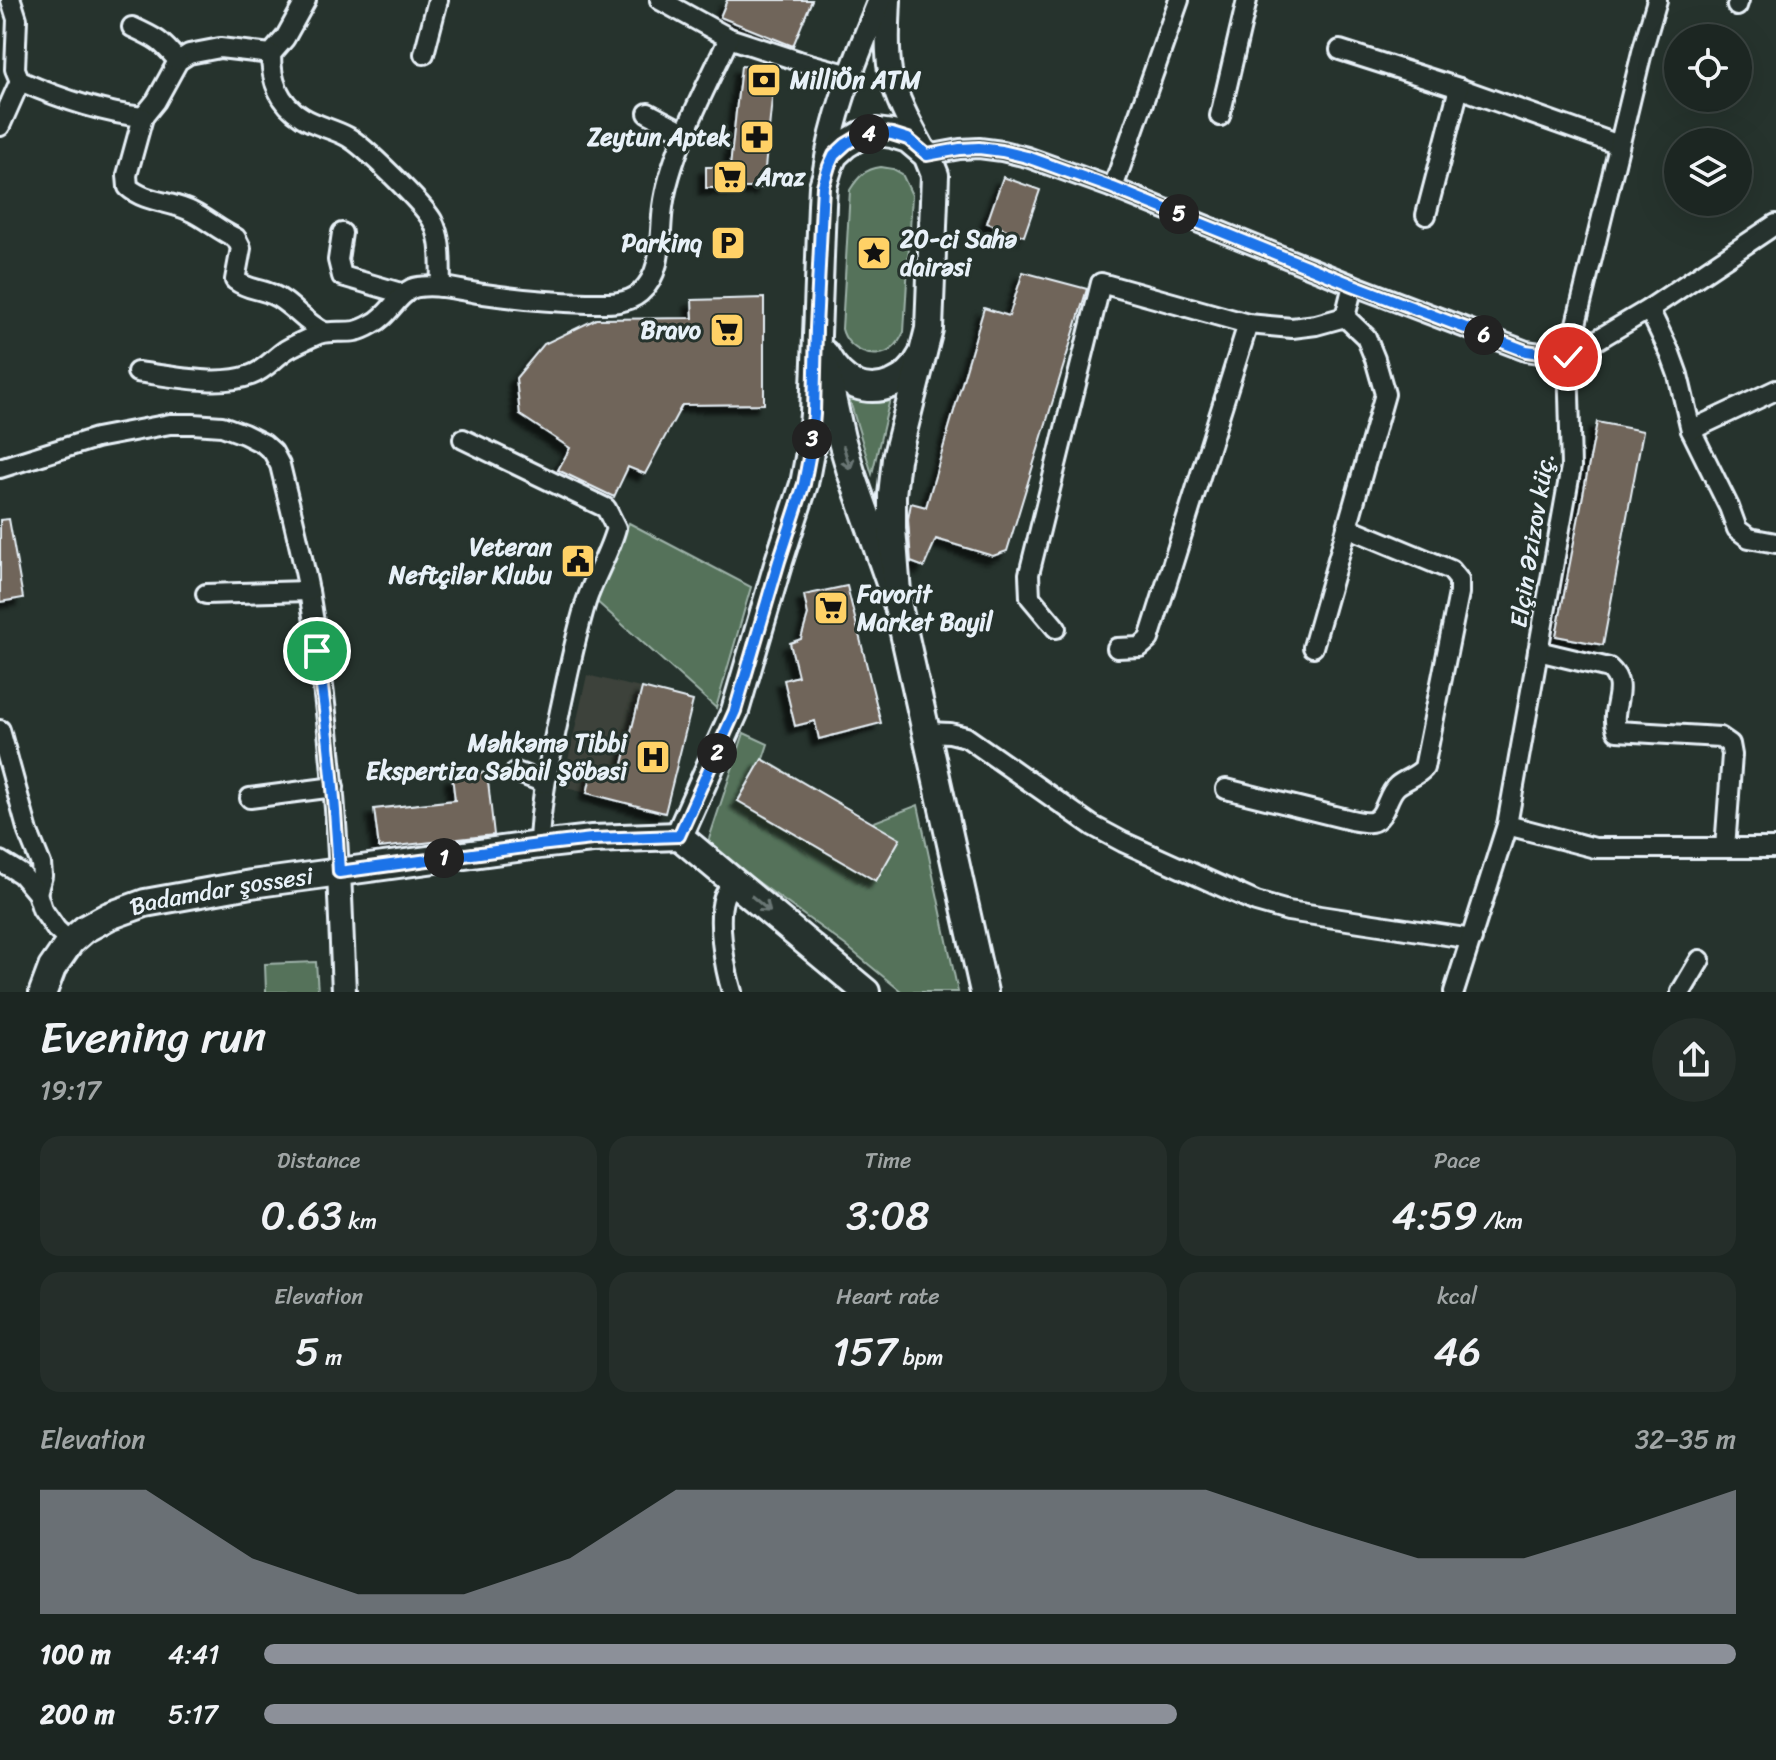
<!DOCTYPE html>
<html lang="en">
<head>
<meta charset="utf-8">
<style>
  body { margin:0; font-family:Sriracha,sans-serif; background:#252e2a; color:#f1f3f6; height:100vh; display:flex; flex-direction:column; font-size:30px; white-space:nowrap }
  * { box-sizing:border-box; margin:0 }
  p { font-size:26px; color:#a0a5a5 }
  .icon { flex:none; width:44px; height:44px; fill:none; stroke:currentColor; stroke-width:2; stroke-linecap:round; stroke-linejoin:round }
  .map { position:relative; height:992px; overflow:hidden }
  .drawer { display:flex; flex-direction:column; background:#1c2622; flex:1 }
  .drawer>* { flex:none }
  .controls { position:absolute; left:1664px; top:24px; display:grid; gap:16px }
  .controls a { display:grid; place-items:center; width:88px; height:88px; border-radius:50%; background:#1c2622; box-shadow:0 8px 32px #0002,0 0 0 2px #3a4340; font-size:40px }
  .pin { position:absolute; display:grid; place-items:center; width:68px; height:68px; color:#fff; margin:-34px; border:4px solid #fff; border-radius:50%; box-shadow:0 2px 8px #0007 }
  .km { position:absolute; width:40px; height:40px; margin:-20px; border-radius:50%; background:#222; color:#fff; font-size:22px; line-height:40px; text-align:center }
  .round { display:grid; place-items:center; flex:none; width:84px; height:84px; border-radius:42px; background:#252e2a }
  .head { display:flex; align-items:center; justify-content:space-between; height:136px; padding:0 40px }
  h1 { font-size:44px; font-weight:600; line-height:60px }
  .stats { display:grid; grid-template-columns:repeat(3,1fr); gap:12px; height:136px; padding:8px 40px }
  .stats div { display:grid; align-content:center; border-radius:20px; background:#252e2a; text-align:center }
  .stats b { font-size:40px; font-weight:600 }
  .stats small { font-size:22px; font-weight:400 }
  .stats p { font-size:22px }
  .chart { height:224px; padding:16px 40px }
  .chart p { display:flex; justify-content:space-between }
  .chart svg { width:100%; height:144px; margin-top:8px; fill:#8c9099; opacity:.7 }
  ul { padding:0 40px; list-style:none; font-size:26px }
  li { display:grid; grid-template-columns:128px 96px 1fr; align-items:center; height:60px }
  li i { height:20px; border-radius:10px; background:#8c9099 }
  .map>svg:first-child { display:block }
  .built { fill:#3c423a }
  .green { fill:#54725a; stroke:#9eb2a9; stroke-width:2 }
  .building { fill:#70655a; stroke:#e8f1f8; stroke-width:2; filter:url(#shadow) }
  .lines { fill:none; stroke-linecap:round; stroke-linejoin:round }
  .minor-casing { stroke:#e8f1f8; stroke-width:24 }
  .tertiary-casing { stroke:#e8f1f8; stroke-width:28 }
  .secondary-casing { stroke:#e8f1f8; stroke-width:32 }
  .minor { stroke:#26332d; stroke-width:18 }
  .tertiary { stroke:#26332d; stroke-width:22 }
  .secondary { stroke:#26332d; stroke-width:26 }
  .oneway { stroke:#6a7674 }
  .route-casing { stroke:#fff; stroke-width:16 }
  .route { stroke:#1a73e8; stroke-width:10 }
  .labels { text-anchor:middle; stroke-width:6; stroke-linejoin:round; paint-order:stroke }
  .poi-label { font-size:24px; font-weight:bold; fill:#e8f1f8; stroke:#26332d; text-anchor:end }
  .street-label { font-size:24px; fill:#e8f1f8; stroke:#26332d }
</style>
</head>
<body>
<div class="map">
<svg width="1776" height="992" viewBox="0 0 1776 992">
  <defs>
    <filter id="shadow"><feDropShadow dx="-7" dy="7" stdDeviation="2" flood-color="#0009"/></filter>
  </defs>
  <rect width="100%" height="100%" fill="#26332d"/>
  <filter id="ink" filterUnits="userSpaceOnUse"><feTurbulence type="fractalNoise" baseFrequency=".0125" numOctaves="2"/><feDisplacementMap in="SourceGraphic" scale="16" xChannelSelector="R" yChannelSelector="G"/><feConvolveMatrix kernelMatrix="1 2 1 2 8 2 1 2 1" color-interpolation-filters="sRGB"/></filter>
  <g filter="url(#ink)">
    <path class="built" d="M587 675 693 701 665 813 562 787Z"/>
    <g class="green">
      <path d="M881 167 893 169 902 174 912 195 904 332C901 338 898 344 893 348 875 363 847 350 842 329L850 190C858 177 865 169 881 167Z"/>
      <path d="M849 398 869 402 890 399 872 474Z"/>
      <path d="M629 523 751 587 716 708 595 600Z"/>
      <path d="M744 733 768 744 763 759 872 823 918 805 958 992H902L845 945 707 845Z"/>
      <path d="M316 962 318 992H266L265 964Z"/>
    </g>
    <g class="building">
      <path d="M727 0H812L793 46 720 17Z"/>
      <path d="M741 66 775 69 763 188H706V167H730Z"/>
      <path d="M1003 177 1040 190 1024 236 987 223Z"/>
      <path d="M1023 272 1087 289 1007 551 993 556 936 539 924 567 911 562 908 519 911 503 926 507 984 308 1009 316Z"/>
      <path d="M764 298V404L682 405 645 474 628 467 614 497 558 470 570 448 520 415 516 378 544 344 596 319 693 318 692 300Z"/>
      <path d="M1597 422 1643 431 1603 645 1556 636Z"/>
      <path d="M9 519 23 598 0 602V520Z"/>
      <path d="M847 586 881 723 819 739 815 721 795 726 784 680 798 676 790 643 801 639 808 615 804 595Z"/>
      <path d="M642 688 693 701 665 813 587 793 594 765 621 772Z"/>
      <path d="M762 759 900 839 876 881 738 801Z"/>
      <path d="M487 772 494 835 379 848 374 809 455 800 452 776Z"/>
    </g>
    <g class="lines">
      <g class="minor-casing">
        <g id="minor">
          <path d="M11 0 17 19 15 69 20 81C59 98 101 113 143 117L156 101 178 61 189 54 220 48 271 54 285 38 306 0"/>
          <path d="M660 0 729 38 799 61 850 75"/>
          <path d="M1737 6 1739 0"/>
          <path d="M132 27C156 38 162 41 178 61"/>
          <path d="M1340 50 1459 88 1619 145"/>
          <path d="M271 54C271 80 278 102 302 117 316 126 334 129 348 137 364 146 423 204 432 220 443 239 440 266 441 287"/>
          <path d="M424 54 438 0"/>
          <path d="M648 113 686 133"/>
          <path d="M1220 116 1247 0"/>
          <path d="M143 117 127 175 128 187C146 203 172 201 192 212 208 220 220 231 236 238L241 248 235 280C248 290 258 288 271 294 291 302 303 322 324 332"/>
          <path d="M0 126 20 81"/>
          <path d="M927 155 960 149 979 148 1002 151 1027 157 1113 188 1353 285 1526 351 1568 357 1649 309 1776 224"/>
          <path d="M1113 188 1179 0"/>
          <path d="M1426 215 1459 88"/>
          <path d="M342 233 338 260 342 276 404 294"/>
          <path d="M1649 309 1670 353 1678 375 1691 430 1729 507 1737 529 1749 538 1776 543"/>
          <path d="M137 372C170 376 219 387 251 375 265 370 274 358 286 350 296 344 307 339 319 334 330 330 343 333 355 331 360 330 367 327 372 324 390 316 400 289 418 287 440 284 463 291 484 294 519 299 553 302 587 303 604 303 626 305 640 293 664 272 659 236 663 207 670 153 706 88 729 38"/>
          <path d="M1691 430 1776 390"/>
          <path d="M463 439 606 508 616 528C609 554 594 577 586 602 575 638 568 674 560 711 551 755 540 799 539 845"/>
          <path d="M0 468 96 438 170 424H193L222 426 244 434 264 444 273 452 280 465C290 507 301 549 309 591 325 684 334 778 339 872"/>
          <path d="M206 594 309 591"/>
          <path d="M1056 628 1030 597 1029 574 1101 283 1248 324 1292 328 1316 325 1345 317"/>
          <path d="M1313 647 1385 394 1375 359 1366 337 1345 317 1353 285"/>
          <path d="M1117 648 1140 647 1149 639 1248 324"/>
          <path d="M1538 651 1609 668C1631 687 1608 708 1617 731L1720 737 1730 744 1732 755 1725 848"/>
          <path d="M0 730 28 832 41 864 42 876 37 893"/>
          <path d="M927 732 950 733 966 737 1093 826 1123 842 1256 902 1288 911 1472 939"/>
          <path d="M516 772 545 783"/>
          <path d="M1226 789 1351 820C1357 821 1366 823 1371 822 1386 819 1386 795 1397 786 1405 779 1416 777 1424 768L1459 593V580L1451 570 1347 527"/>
          <path d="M250 798 334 787"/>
          <path d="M1507 825 1595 848H1776"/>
          <path d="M0 861 21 874 37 893 42 909 56 929 70 942"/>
          <path d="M732 992C725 969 716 920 724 897 726 892 730 886 733 880"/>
          <path d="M1454 992 1507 825 1571 467 1568 357 1643 48 1657 0"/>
          <path d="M1681 992 1700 960"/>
        </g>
      </g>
      <g class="tertiary-casing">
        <g id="tertiary">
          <path d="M889 0C888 23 886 48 890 71 896 100 912 128 926 154"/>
          <path d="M825 170C833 111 858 55 880 0"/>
          <path d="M339 872 344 992"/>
        </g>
      </g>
      <g class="secondary-casing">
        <g id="secondary">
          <path d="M825 354C832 366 842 379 856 385 880 394 909 381 920 358"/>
          <path d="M826 370 841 438 851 472 898 606 984 992"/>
          <path d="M679 836 735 711 779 561 804 484 811 447 814 414 822 205 823 186 829 166 834 155 846 144 861 135 877 132 892 134 908 139 927 155 935 175 929 329 896 459 892 495V528L898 606"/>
          <path d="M679 836 866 992"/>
          <path id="s1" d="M43 992 52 968 70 942 85 929 109 916 145 903 251 884 539 845 592 839 679 836"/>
        </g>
      </g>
      <use href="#minor" class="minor"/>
      <use href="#tertiary" class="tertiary"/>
      <use href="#secondary" class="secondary"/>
    </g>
    <defs><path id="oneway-shaft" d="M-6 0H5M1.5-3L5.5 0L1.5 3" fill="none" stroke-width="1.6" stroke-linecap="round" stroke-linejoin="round" transform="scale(2)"/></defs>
    <g class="oneway">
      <use href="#oneway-shaft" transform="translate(847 458) rotate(73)"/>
      <use href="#oneway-shaft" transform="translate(761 904) rotate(40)"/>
    </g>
  </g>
  <g class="lines" filter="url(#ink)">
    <g class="route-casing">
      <path id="route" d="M317 651C328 725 335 798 339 872L539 845 592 839 679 836 735 711 779 561 804 484 811 447 814 414 816 328 822 205 823 186 829 166 834 155 846 144 861 135 877 132 892 134 908 139 927 155 960 149 979 148 1002 151 1027 157 1113 188 1353 285 1526 351 1568 357"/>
    </g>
    <use href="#route" class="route"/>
  </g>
  <defs>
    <g id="bank-square" transform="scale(1.8)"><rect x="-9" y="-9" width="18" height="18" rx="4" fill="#ffd166" stroke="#26332d"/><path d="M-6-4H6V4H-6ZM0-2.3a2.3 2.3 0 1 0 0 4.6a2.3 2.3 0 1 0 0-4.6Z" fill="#111"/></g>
    <g id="pharmacy-square" transform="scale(1.8)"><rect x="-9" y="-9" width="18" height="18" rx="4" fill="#ffd166" stroke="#26332d"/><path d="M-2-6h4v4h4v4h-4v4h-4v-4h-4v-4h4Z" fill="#111"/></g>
    <g id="supermarket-square" transform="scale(1.8)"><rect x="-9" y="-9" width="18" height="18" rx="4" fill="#ffd166" stroke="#26332d"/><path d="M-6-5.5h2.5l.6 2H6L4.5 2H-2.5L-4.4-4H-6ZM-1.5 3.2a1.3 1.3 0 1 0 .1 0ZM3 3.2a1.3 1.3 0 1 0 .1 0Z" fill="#111"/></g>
    <g id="parking-square" transform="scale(1.8)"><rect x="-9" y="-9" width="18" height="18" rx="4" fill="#ffd166" stroke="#26332d"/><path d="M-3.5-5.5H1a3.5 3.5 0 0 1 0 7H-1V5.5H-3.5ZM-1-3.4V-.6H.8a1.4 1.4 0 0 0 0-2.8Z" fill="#111"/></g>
    <g id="sight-square" transform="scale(1.8)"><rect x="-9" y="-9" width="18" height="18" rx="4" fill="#ffd166" stroke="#26332d"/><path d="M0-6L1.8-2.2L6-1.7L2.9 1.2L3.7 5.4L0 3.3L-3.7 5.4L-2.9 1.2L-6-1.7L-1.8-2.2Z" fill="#111"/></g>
    <g id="civic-square" transform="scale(1.8)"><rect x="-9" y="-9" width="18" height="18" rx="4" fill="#ffd166" stroke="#26332d"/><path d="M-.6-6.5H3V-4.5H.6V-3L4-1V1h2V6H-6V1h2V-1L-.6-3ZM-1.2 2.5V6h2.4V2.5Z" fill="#111"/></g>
    <g id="hospital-square" transform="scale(1.8)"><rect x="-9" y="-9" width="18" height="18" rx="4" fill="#ffd166" stroke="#26332d"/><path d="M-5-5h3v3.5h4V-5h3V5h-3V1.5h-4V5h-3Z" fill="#111"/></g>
  </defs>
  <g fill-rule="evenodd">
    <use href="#bank-square" x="764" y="80"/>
    <use href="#pharmacy-square" x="757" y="137"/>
    <use href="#supermarket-square" x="730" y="177"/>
    <use href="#parking-square" x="728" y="243"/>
    <use href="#sight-square" x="874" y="253"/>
    <use href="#supermarket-square" x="727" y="330"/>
    <use href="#civic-square" x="578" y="561"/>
    <use href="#supermarket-square" x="831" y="608"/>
    <use href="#hospital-square" x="653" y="757"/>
  </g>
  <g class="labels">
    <g class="poi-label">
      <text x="790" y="88" text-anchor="start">MilliÖn ATM</text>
      <text x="731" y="145">Zeytun Aptek</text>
      <text x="756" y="185" text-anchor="start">Araz</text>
      <text x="900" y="247" text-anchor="start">20-ci Sahə<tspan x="900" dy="28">dairəsi</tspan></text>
      <text x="702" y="251">Parkinq</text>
      <text x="701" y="338">Bravo</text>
      <text x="552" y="555">Veteran<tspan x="552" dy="28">Neftçilər Klubu</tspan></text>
      <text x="857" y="602" text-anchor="start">Favorit<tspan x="857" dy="28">Market Bayil</tspan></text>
      <text x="627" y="751">Məhkəmə Tibbi<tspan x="627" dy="28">Ekspertiza Səbail Şöbəsi</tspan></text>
    </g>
    <g class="street-label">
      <text transform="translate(1532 540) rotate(-81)" y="8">Elçin Əzizov küç.</text>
      <text dy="8" stroke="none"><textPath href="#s1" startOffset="220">Badamdar şossesi</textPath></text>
    </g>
  </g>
</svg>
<div class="controls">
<a><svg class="icon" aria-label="locate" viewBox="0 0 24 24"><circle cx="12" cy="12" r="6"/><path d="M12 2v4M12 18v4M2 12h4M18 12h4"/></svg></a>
<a><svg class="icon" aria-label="layers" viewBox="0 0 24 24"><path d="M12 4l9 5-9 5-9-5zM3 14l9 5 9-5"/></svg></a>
</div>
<div class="pin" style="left:317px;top:651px;background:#1e9e55"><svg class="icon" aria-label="arrive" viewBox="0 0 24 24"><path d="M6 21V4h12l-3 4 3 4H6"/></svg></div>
<div class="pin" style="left:1568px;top:357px;background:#d93025"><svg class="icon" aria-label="check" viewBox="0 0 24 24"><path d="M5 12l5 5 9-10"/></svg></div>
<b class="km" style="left:444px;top:858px">1</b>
<b class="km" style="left:717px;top:753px">2</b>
<b class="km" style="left:812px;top:439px">3</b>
<b class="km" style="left:869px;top:134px">4</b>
<b class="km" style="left:1179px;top:214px">5</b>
<b class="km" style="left:1484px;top:335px">6</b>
</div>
<section class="drawer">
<div class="head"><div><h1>Evening run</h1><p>19:17</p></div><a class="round"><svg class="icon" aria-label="share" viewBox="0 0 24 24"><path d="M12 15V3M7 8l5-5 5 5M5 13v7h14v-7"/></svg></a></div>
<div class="stats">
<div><p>Distance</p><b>0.63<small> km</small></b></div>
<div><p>Time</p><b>3:08</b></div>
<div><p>Pace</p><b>4:59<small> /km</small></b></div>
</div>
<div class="stats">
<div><p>Elevation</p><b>5<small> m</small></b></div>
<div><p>Heart rate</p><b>157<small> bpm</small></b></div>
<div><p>kcal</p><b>46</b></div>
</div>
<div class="chart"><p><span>Elevation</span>32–35 m</p>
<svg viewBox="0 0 160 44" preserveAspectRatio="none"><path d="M0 44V6L10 6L20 27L30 38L40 38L50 27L60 6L70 6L80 6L90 6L100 6L110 6L120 17L130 27L140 27L150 17L160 6V44z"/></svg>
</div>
<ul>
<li><b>100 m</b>4:41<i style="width:100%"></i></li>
<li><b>200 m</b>5:17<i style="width:62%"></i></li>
</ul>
</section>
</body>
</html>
